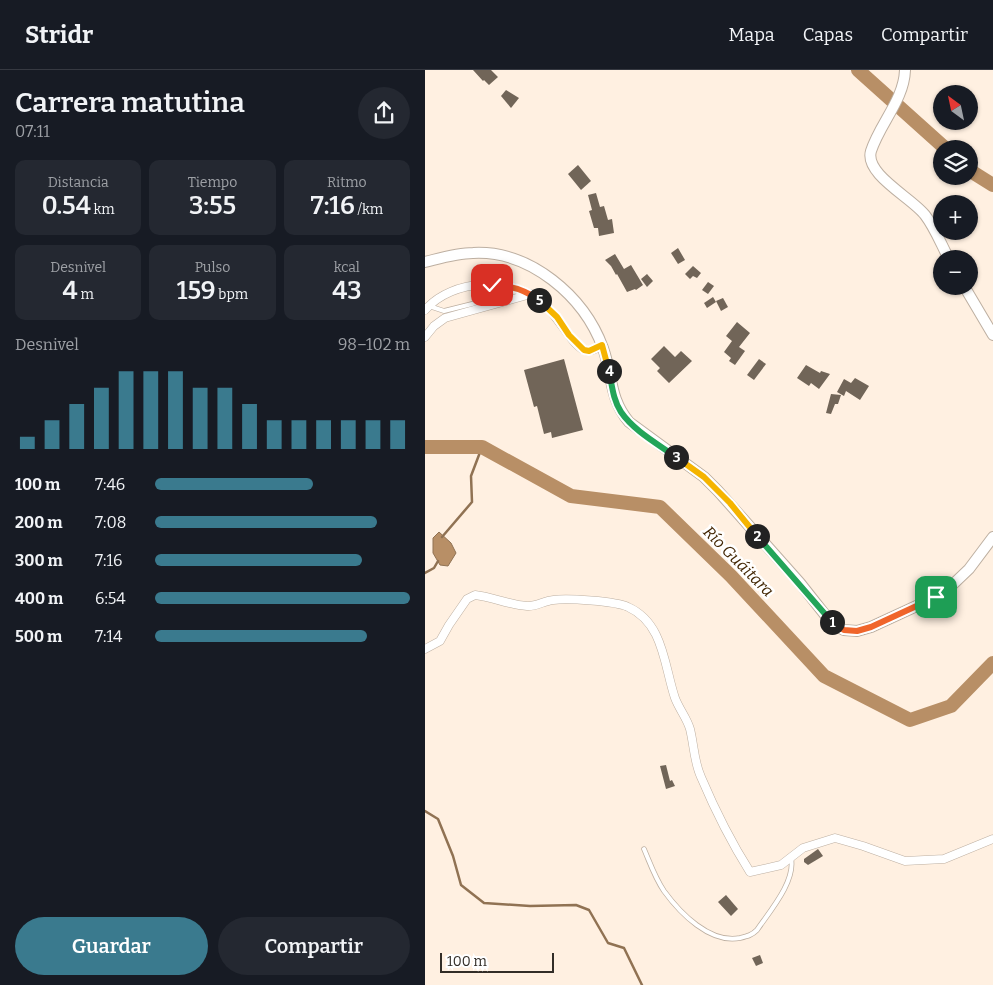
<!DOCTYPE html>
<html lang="es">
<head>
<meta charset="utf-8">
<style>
  body { margin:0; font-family:Bitter,serif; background:#242831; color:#f1f3f6; height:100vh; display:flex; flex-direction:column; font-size:19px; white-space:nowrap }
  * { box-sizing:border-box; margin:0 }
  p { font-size:16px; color:#9ea1a6 }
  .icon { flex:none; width:28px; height:28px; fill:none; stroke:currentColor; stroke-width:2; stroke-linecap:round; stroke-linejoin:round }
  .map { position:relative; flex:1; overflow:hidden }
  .drawer { display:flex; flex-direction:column; background:#171b24; width:425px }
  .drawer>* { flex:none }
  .needle { width:32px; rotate:327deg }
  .tools { position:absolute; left:508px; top:15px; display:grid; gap:10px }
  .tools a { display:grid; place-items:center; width:45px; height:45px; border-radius:50%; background:#171b24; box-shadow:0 1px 4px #0004; font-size:25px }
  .scale { position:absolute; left:15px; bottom:12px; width:114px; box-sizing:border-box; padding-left:5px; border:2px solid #322d27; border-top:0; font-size:14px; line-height:18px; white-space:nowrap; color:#322d27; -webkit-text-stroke:4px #fff; paint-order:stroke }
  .pin { position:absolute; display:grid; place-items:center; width:42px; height:42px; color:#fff; margin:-21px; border-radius:10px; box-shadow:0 2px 8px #0006 }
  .km { position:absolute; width:25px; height:25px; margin:-12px; border-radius:50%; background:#222; color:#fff; font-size:14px; line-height:25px; text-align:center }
  .round { display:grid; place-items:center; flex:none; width:52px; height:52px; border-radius:26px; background:#242831 }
  .head { display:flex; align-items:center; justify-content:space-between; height:85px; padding:0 15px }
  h1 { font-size:28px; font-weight:600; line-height:38px }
  .metrics { display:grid; grid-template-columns:repeat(3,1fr); gap:8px; height:85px; padding:5px 15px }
  .metrics div { display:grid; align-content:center; border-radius:10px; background:#242831; text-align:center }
  .metrics b { font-size:25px; font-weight:600 }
  .metrics small { font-size:14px; font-weight:400 }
  .metrics p { font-size:14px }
  .chart { height:140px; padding:10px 15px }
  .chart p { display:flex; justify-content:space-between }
  .chart svg { width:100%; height:90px; margin-top:5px; stroke:#3a7a8e; stroke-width:6 }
  .primary-button { display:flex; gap:10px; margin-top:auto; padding:10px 15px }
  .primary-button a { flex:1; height:58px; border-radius:30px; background:#3a7a8e; color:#fff; font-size:20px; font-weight:600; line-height:58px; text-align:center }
  .primary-button a+a { background:#242831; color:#f1f3f6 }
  ul { padding:0 15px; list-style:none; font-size:16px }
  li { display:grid; grid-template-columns:80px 60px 1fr; align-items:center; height:38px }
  li i { height:12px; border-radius:6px; background:#3a7a8e }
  header { display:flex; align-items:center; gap:30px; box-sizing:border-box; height:70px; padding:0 25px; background:#171b24; border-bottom:1px solid #363941 }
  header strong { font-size:24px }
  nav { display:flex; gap:28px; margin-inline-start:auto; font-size:18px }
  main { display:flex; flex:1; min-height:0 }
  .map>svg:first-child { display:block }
  .water { fill:#b88f66; stroke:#907253 }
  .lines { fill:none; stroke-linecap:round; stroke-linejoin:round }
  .stream { stroke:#907253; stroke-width:2.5 }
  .river { stroke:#b88f66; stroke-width:14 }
  .building { fill:#716558 }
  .service-casing { stroke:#bdafa1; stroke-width:5.5 }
  .minor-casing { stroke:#bdafa1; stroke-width:9 }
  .tertiary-casing { stroke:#bdafa1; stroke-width:12 }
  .service { stroke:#fff; stroke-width:4 }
  .minor { stroke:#fff; stroke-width:8 }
  .tertiary { stroke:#fff; stroke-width:10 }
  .split-1-casing { stroke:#fff; stroke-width:10 }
  .split-2-casing { stroke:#fff; stroke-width:10 }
  .split-3-casing { stroke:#fff; stroke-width:10 }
  .split-4-casing { stroke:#fff; stroke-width:10 }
  .split-5-casing { stroke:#fff; stroke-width:10 }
  .split-6-casing { stroke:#fff; stroke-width:10 }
  .split-1 { stroke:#f0652b; stroke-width:6 }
  .split-2 { stroke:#22a559; stroke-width:6 }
  .split-3 { stroke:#f5b400; stroke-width:6 }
  .split-4 { stroke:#22a559; stroke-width:6 }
  .split-5 { stroke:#f5b400; stroke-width:6 }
  .split-6 { stroke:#f0652b; stroke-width:6 }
  .labels { text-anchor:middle; stroke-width:5; stroke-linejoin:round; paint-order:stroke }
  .water-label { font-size:16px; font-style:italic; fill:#432704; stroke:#fff }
</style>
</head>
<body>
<header>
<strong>Stridr</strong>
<nav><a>Mapa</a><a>Capas</a><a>Compartir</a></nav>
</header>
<main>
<section class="drawer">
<div class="head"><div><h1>Carrera matutina</h1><p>07:11</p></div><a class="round"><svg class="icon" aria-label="share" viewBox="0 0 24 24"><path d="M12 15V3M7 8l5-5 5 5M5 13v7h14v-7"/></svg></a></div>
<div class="metrics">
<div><p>Distancia</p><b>0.54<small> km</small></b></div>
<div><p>Tiempo</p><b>3:55</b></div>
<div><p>Ritmo</p><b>7:16<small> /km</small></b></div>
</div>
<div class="metrics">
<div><p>Desnivel</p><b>4<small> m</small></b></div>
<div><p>Pulso</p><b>159<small> bpm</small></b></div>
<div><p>kcal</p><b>43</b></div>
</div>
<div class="chart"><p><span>Desnivel</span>98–102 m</p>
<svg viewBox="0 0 160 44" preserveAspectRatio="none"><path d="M5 44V38M15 44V30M25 44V22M35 44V14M45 44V6M55 44V6M65 44V6M75 44V14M85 44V14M95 44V22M105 44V30M115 44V30M125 44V30M135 44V30M145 44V30M155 44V30"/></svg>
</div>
<ul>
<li><b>100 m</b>7:46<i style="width:62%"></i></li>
<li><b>200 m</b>7:08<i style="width:87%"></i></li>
<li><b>300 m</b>7:16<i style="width:81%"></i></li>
<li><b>400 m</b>6:54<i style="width:100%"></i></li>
<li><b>500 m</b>7:14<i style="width:83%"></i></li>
</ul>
<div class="primary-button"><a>Guardar</a><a>Compartir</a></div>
</section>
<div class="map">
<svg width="568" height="915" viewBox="0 0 568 915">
  <rect width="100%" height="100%" fill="#fff0e1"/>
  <path class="water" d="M14 462 26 473 31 483 23 496 15 495 8 483V468Z"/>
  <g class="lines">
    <g class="stream">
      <path d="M17 467 47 432 46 406 57 377"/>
      <path d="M0 503 9 498 13 491"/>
      <path d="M0 741 13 749 28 786 36 815 59 833 105 836 151 835 164 840 183 873 199 878 217 915"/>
    </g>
    <g class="river">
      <path d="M433 0 521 79"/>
      <path d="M544 100 568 115"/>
      <path d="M0 377H57L146 426 235 437 306 506 399 606 485 650 526 636 568 593"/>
    </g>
  </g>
  <g class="building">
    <path d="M48 0H66L73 7 64 15 59 10 58 11Z"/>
    <path d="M81 20 94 28 86 38 76 26Z"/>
    <path d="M153 95 166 111 156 120 143 104Z"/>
    <path d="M171 123 175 137 179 136 183 150 187 149 189 163 174 166 173 158H169L164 141 167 140 163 125Z"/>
    <path d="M253 178 260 190 253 194 246 183Z"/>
    <path d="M190 184 199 199 206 195 218 215 211 220 210 219 202 222 192 204 191 205 186 196 180 190Z"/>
    <path d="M268 196 276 203 272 208 268 206 265 209 260 204Z"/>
    <path d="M222 204 228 211 222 217 216 209Z"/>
    <path d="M283 212 289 216 283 224 277 220Z"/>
    <path d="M288 227 291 232 282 238 279 233Z"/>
    <path d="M298 228 303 237 296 241 291 231Z"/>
    <path d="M312 252 325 263 314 277 320 281 310 295 304 291 306 288 299 282 307 271 301 266Z"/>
    <path d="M239 276 250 287 256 281 267 291 244 313 232 301 235 298 226 289Z"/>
    <path d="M139 289 158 360 127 368 126 362 119 364 112 336 109 337 99 300Z"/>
    <path d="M334 289 341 294 329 310 322 305Z"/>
    <path d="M381 295 395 303 396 301 405 304 394 319 386 313 384 316 372 308Z"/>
    <path d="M430 308 444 316 435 330 421 321 419 326 412 322 419 309 426 313Z"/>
    <path d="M406 324 416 325 413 334H410L406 344 401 343Z"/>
    <path d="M241 695 245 711 247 710 250 716 241 719 235 696Z"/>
    <path d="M393 779 398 786 383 795 379 792V789Z"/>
    <path d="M301 825 313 839 306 846 293 832Z"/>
    <path d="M335 885 338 893 331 896 327 888Z"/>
  </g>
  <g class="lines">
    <g class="service-casing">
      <g id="service">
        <path d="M4 236 19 241 71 228 78 223 80 217"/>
        <path d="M219 779C225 793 230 808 239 821 255 843 285 874 315 868 323 866 327 865 332 860 345 841 371 811 366 788"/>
      </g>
    </g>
    <g class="minor-casing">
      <g id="minor">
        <path d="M0 240C28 208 88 206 119 234 132 245 147 275 159 280 165 283 172 278 177 275"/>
        <path d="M0 267 9 256 20 248 106 224"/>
        <path d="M0 579 15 571 24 555 42 529 50 525C68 527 84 535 102 536 110 537 119 531 128 530 142 528 191 531 203 537 239 553 239 596 250 628 254 639 262 648 265 659 269 675 269 692 276 707 290 740 306 772 325 802L356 795 378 778 410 768 438 776 480 791 519 789 568 769"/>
      </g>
    </g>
    <g class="tertiary-casing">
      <g id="tertiary">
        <path d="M480 0C479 30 455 53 446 81 439 104 487 128 500 145 510 158 516 174 524 189"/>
        <path d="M0 192C16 188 32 183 48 183 105 180 159 226 178 278 188 306 184 328 204 352L279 407 293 421 375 513 401 546 408 554 419 560 432 561 446 557 511 527 522 520 544 499 568 467"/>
        <path d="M539 216 568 265"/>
      </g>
    </g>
    <use href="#service" class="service"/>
    <use href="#minor" class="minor"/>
    <use href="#tertiary" class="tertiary"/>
  </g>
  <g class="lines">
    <g class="split-1-casing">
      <path id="split-1" d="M407 552 419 560 432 561 446 557 511 527"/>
    </g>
    <g class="split-2-casing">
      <path id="split-2" d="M332 466 407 552"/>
    </g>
    <g class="split-3-casing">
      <path id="split-3" d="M251 387 279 407 305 433 332 466"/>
    </g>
    <g class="split-4-casing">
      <path id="split-4" d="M184 301C187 315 188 330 196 342 209 361 233 374 251 387"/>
    </g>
    <g class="split-5-casing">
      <path id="split-5" d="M114 230 132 247 144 265 159 280 164 281 177 275 184 301"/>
    </g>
    <g class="split-6-casing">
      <path id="split-6" d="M67 215C84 215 100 220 114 230"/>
    </g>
    <use href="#split-1" class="split-1"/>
    <use href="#split-2" class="split-2"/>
    <use href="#split-3" class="split-3"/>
    <use href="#split-4" class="split-4"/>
    <use href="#split-5" class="split-5"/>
    <use href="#split-6" class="split-6"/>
  </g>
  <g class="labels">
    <g class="water-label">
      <text transform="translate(314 491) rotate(45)" y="6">Río Guáitara</text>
    </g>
  </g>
</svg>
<div class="tools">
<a><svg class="needle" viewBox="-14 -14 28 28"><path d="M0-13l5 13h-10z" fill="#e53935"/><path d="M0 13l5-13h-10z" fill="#9ea1a6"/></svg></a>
<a><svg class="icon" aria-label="layers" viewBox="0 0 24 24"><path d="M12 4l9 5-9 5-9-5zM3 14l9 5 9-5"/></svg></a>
<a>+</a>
<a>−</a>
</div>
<div class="scale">100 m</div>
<div class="pin" style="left:511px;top:527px;background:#1e9e55"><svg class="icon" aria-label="arrive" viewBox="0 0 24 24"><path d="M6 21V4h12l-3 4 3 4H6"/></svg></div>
<div class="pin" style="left:67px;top:215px;background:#d93025"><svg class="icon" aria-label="check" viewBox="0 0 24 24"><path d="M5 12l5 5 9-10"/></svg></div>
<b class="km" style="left:407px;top:552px">1</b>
<b class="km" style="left:332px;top:466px">2</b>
<b class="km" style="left:251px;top:387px">3</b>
<b class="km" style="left:184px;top:301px">4</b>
<b class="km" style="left:114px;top:230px">5</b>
</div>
</main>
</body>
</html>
